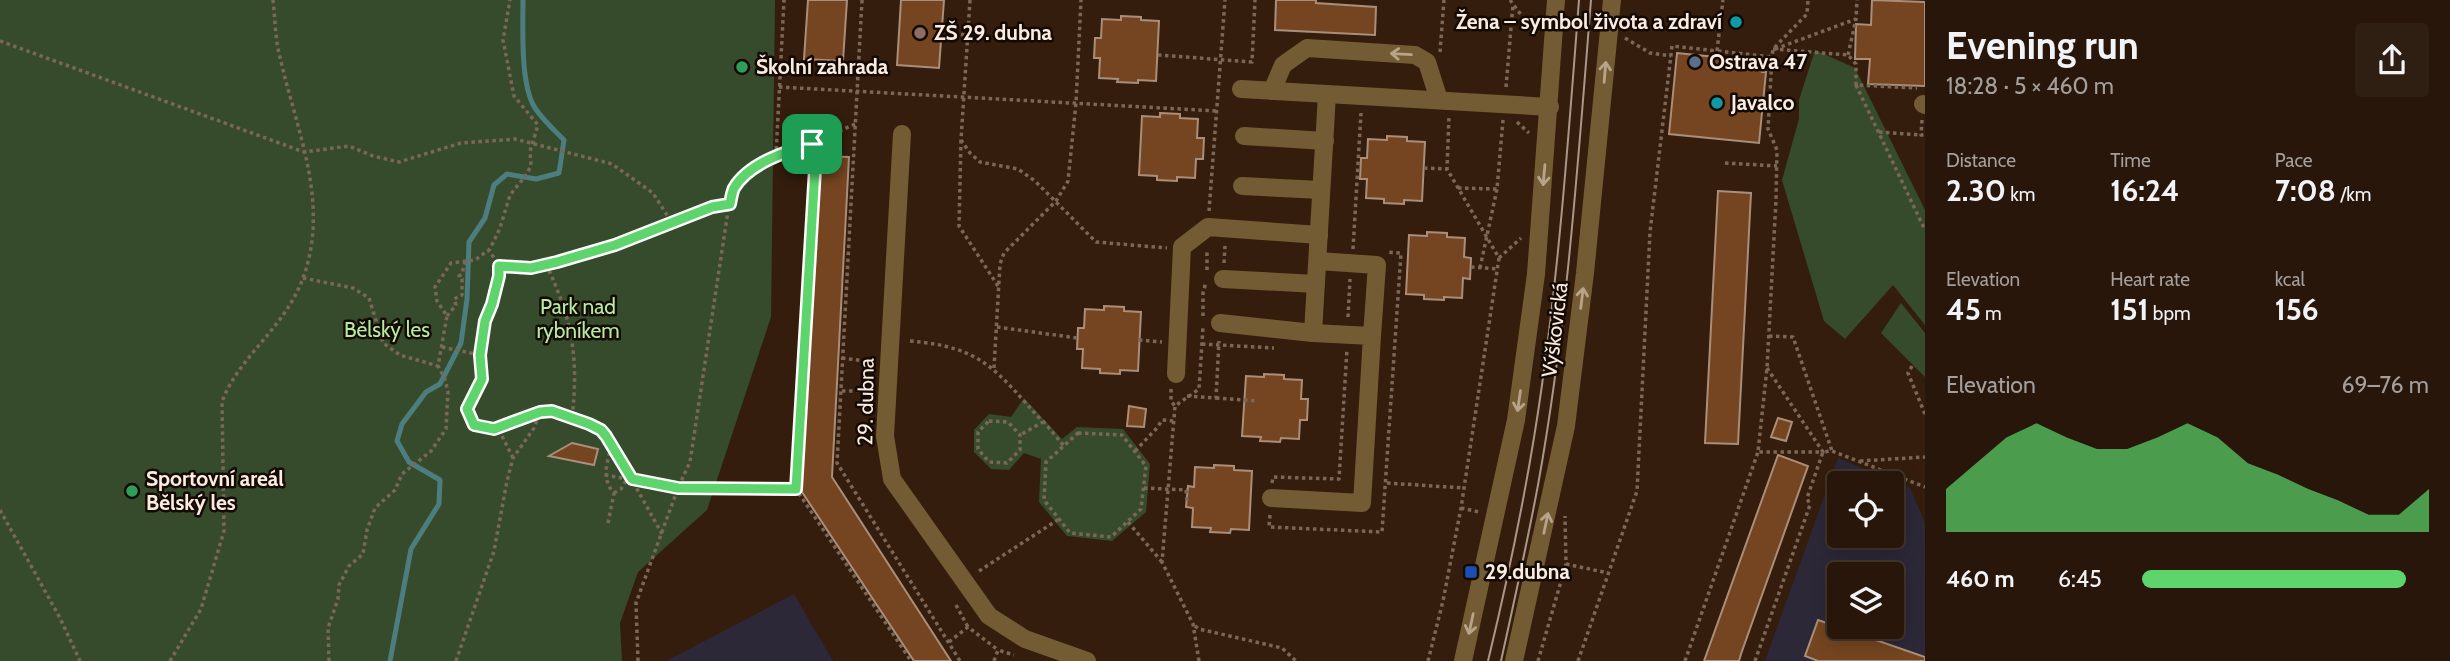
<!DOCTYPE html>
<html lang="en">
<head>
<meta charset="utf-8">
<style>
  body { margin:0; font-family:Cabin,sans-serif; background:#2f1f12; color:#f1f3f6; height:100vh; display:flex; flex-direction:column; font-size:26px; white-space:nowrap }
  * { box-sizing:border-box; margin:0 }
  p { font-size:23px; color:#a49f9c }
  .icon { flex:none; width:38px; height:38px; fill:none; stroke:currentColor; stroke-width:2; stroke-linecap:round; stroke-linejoin:round }
  .map { position:relative; flex:1; overflow:hidden }
  .side { display:flex; flex-direction:column; background:#271609; width:525px }
  .side>* { flex:none }
  .buttons { position:absolute; left:1827px; top:471px; display:grid; gap:14px }
  .buttons a { display:grid; place-items:center; width:77px; height:77px; border-radius:7px; background:#271609; box-shadow:0 4px 18px #0003,0 0 0 2px #43352a; font-size:35px }
  .pin { position:absolute; display:grid; place-items:center; width:60px; height:60px; color:#fff; margin:-30px; border-radius:14px; box-shadow:0 4px 10px #0006 }
  .round { display:grid; place-items:center; flex:none; width:74px; height:74px; border-radius:7px; background:#2f1f12 }
  .headline { display:flex; align-items:center; justify-content:space-between; height:119px; padding:0 21px }
  h1 { font-size:38px; font-weight:800; line-height:52px }
  .metrics { display:grid; grid-template-columns:repeat(3,1fr); gap:10px; height:119px; padding:7px 21px }
  .metrics div { display:grid; align-content:center }
  .metrics b { font-size:30px; font-weight:800 }
  .metrics small { font-size:19px; font-weight:400 }
  .metrics p { font-size:19px }
  .chart { height:196px; padding:14px 21px }
  .chart p { display:flex; justify-content:space-between }
  .chart svg { width:100%; height:126px; margin-top:7px; fill:#5dd56c; opacity:.7 }
  ul { padding:0 21px; list-style:none; font-size:23px }
  li { display:grid; grid-template-columns:112px 84px 1fr; align-items:center; height:52px }
  li i { height:18px; border-radius:9px; background:#5dd56c }
  main { display:flex; flex:1; min-height:0 }
  .map>svg:first-child { display:block }
  .education { fill:#2c2838; fill-rule:evenodd }
  .green { fill:#364b2c }
  .lines { fill:none; stroke-linecap:round; stroke-linejoin:round }
  .stream { stroke:#4c7e80; stroke-width:5 }
  .building { fill:#744520; stroke:#aa8e7a; stroke-width:2 }
  .path { stroke:#7b6758; stroke-width:3.5; stroke-dasharray:3.5 3.5; stroke-linecap:butt }
  .minor { stroke:#735c34; stroke-width:18 }
  .tram { stroke:#aa978a; stroke-width:2 }
  .oneway { stroke:#b7a48a }
  .route-casing { stroke:#fff; stroke-width:14 }
  .route { stroke:#5dd56c; stroke-width:9 }
  .culture-dot { fill:#0f9aa8; stroke:#140a04; stroke-width:2.5 }
  .education-dot { fill:#8d6e63; stroke:#140a04; stroke-width:2.5 }
  .service-dot { fill:#5c6f8a; stroke:#140a04; stroke-width:2.5 }
  .leisure-dot { fill:#2e9e5b; stroke:#140a04; stroke-width:2.5 }
  .transit-dot { fill:#1a4fb4; stroke:#140a04; stroke-width:2.5 }
  .labels { text-anchor:middle; stroke-width:5; stroke-linejoin:round; paint-order:stroke }
  .poi-label { font-size:21px; font-weight:bold; fill:#fbebe1; stroke:#140a04; text-anchor:start }
  .park-label { font-size:21px; fill:#b6eba0; stroke:#140a04 }
  .street-label { font-size:21px; fill:#fbebe1; stroke:#140a04 }
</style>
</head>
<body>
<main>
<div class="map">
<svg width="1925" height="661" viewBox="0 0 1925 661">
  <rect width="100%" height="100%" fill="#341d0c"/>
  <g class="education">
    <path d="M1838 458 1910 488 1925 523V654L1923 661H1765ZM1839 483H1892V536H1839ZM1839 574H1892V626H1839Z"/>
    <path d="M794 594 833 661H666Z"/>
  </g>
  <g class="green">
    <path d="M0 0H775L771 317 707 510 638 572 620 623 622 661H0Z"/>
    <path d="M1815 50 1855 68 1925 210V325L1893 285 1845 339 1824 321 1782 180 1799 119V100Z"/>
    <path d="M1901 303 1925 333V377L1881 333Z"/>
    <path d="M1024 398 1062 439 1077 427 1123 429 1150 464 1146 512 1112 541 1067 536 1039 502 1041 459 1024 453 1009 470 991 469 974 452V430L989 414 1011 417Z"/>
  </g>
  <g class="lines">
    <path class="stream" d="M390 661 411 549 439 504 440 480 409 462 397 441 402 424 426 392 440 384 461 343 467 299 469 242 485 218 494 185 507 174 536 179 559 173 564 140C554 130 543 120 535 108 520 85 523 27 523 0"/>
  </g>
  <g class="building">
    <path d="M808 0H847L843 61 804 59Z"/>
    <path d="M901 0H944L939 68 897 65Z"/>
    <path d="M1276 0H1316V3L1376 7 1375 35 1275 30Z"/>
    <path d="M1872 0 1925 2V86L1868 84 1870 59H1855L1856 24 1871 25Z"/>
    <path d="M1121 16 1141 17V20L1159 21 1156 81 1138 80V83L1117 82 1118 79 1099 78 1100 58H1094L1095 38H1101L1102 19 1121 20Z"/>
    <path d="M1677 53 1764 62 1762 72H1766L1759 143 1669 134Z"/>
    <path d="M1160 113 1180 114V118L1198 119 1197 138H1204L1203 159H1196L1195 178 1177 177V181L1157 180V176L1139 175 1142 116 1160 117Z"/>
    <path d="M1387 136 1407 137V141L1425 142 1422 201 1404 200V204L1384 203V199L1366 198 1367 179H1360L1361 158H1367L1368 139 1387 140Z"/>
    <path d="M819 156 849 157 832 477 951 661H914L800 489Z"/>
    <path d="M1718 191 1751 193 1738 444 1705 443Z"/>
    <path d="M1427 232 1447 233V237L1465 238 1464 257 1471 258 1470 279 1463 278 1462 298 1444 297V300L1424 299V295L1406 294 1409 235 1427 236Z"/>
    <path d="M1104 306 1124 307V311L1141 312 1138 371 1120 370V374L1100 373V369L1082 368 1083 349H1077L1078 328H1084L1085 309 1104 310Z"/>
    <path d="M1264 374 1284 375V379L1302 380 1301 399H1308L1307 420H1300L1299 439 1281 438 1280 442 1260 441 1261 437 1242 436 1246 376 1264 377Z"/>
    <path d="M1129 406 1146 409 1144 427 1127 426Z"/>
    <path d="M1778 418 1792 422 1786 441 1771 437Z"/>
    <path d="M572 443 598 449 594 465 549 456Z"/>
    <path d="M1778 455 1808 466 1741 654 1739 661H1704Z"/>
    <path d="M1214 465 1234 466V470L1252 471 1249 530 1231 529 1230 533 1210 532 1211 528 1192 527 1193 508 1186 507 1188 486 1194 487 1195 467 1214 468Z"/>
    <path d="M1818 620 1925 657V661H1818L1805 656Z"/>
  </g>
  <g class="lines">
    <g class="path">
      <path d="M862 0 837 463 960 661"/>
      <path d="M970 0 961 140 970 153 980 162 1018 169 1035 181 1096 242 1167 248"/>
      <path d="M1510 0 1536 35"/>
      <path d="M947 33 967 35"/>
      <path d="M1625 38 1650 53 1671 56"/>
      <path d="M0 41 304 152 349 146 373 156 399 162 461 143 515 139 612 164 653 193 672 223"/>
      <path d="M1773 49 1848 55 1856 64V85L1917 88"/>
      <path d="M1775 49 1856 19 1857 0"/>
      <path d="M1718 51 1772 57"/>
      <path d="M1440 52 1444 0"/>
      <path d="M1158 55 1252 62 1255 0"/>
      <path d="M1848 55 1856 19"/>
      <path d="M1856 85 1925 230"/>
      <path d="M779 87 1217 111"/>
      <path d="M1506 87 1513 4"/>
      <path d="M1922 120 1921 135H1925"/>
      <path d="M1517 122 1529 133"/>
      <path d="M855 124 812 144 816 152 796 489 911 661"/>
      <path d="M1879 132 1921 135"/>
      <path d="M961 140 959 226 998 286"/>
      <path d="M776 155 812 144"/>
      <path d="M1725 163 1777 166"/>
      <path d="M1424 168 1447 169"/>
      <path d="M1458 188 1497 189 1503 120"/>
      <path d="M1209 211 1225 0"/>
      <path d="M1353 249 1361 113"/>
      <path d="M1499 258 1521 238"/>
      <path d="M1224 263 1225 246"/>
      <path d="M546 264C572 319 579 357 572 418"/>
      <path d="M499 266 531 268 557 262 615 245 712 207 730 204"/>
      <path d="M1471 267 1498 269"/>
      <path d="M1480 268 1497 189"/>
      <path d="M1207 270V250"/>
      <path d="M303 278 353 288 369 298 383 343 400 355 438 366"/>
      <path d="M447 316 456 305 454 299 462 295V279L459 276 462 274 465 262"/>
      <path d="M1203 316V293L1206 282"/>
      <path d="M1348 317 1350 279"/>
      <path d="M997 327 1077 338"/>
      <path d="M1769 336 1793 337 1832 451"/>
      <path d="M1139 340 1162 342"/>
      <path d="M910 341C984 347 996 371 1043 422L1020 435"/>
      <path d="M1202 344 1274 348"/>
      <path d="M442 347 480 355C482 345 482 333 485 322 491 296 511 275 488 250"/>
      <path d="M480 355C481 363 484 371 482 378 478 398 458 403 474 425L494 429"/>
      <path d="M842 358 872 362"/>
      <path d="M1912 366 1908 373 1925 414"/>
      <path d="M994 368 1000 264 1004 253 1056 201 1068 181 1076 103 1081 0"/>
      <path d="M1767 368 1823 452H1758L1767 368 1776 200 1777 150 1768 129 1772 57 1773 49 1807 14 1808 0"/>
      <path d="M1171 389V401L1175 406"/>
      <path d="M842 391H869V393"/>
      <path d="M1187 396 1216 398 1219 341"/>
      <path d="M1216 398 1257 401"/>
      <path d="M989 421 1008 422 1020 435V450L1007 463 989 462 978 449V432Z"/>
      <path d="M1043 421 1064 446"/>
      <path d="M1078 433 1122 435 1146 466 1141 509 1111 537 1070 533 1044 500 1046 462Z"/>
      <path d="M1135 451 1157 428 1162 420 1174 421"/>
      <path d="M513 458 501 434 494 429 539 413"/>
      <path d="M1860 461 1925 457"/>
      <path d="M605 475 678 488 796 489"/>
      <path d="M1272 483 1273 477 1339 479 1347 349"/>
      <path d="M1387 483 1464 488"/>
      <path d="M1144 488 1187 490"/>
      <path d="M1186 490 1187 501"/>
      <path d="M614 493 621 489 627 479"/>
      <path d="M1461 508 1479 512"/>
      <path d="M0 510 60 618 80 661"/>
      <path d="M1270 515 1269 527 1382 532 1401 253 1387 252"/>
      <path d="M1128 522 1162 562"/>
      <path d="M608 523 614 493C600 478 608 461 612 444L662 534"/>
      <path d="M1566 564 1608 573"/>
      <path d="M979 571 1059 519"/>
      <path d="M956 605 968 627"/>
      <path d="M1195 626 1199 629 1282 648 1296 661"/>
      <path d="M949 642 968 627 998 650"/>
      <path d="M170 661 201 609 224 531 222 402C238 357 285 328 303 278 331 202 295 127 279 53 275 36 275 17 273 0"/>
      <path d="M329 661 328 628 338 599 339 585 349 566 363 554 367 530 375 508 395 490 402 474 431 451 446 429 448 392 445 379 438 366 447 316 437 301 435 287 451 263 475 260 490 249 500 228 510 195 527 174 531 165 530 151 538 125 514 96 503 40 510 0"/>
      <path d="M456 661 494 551 507 481 513 458 534 428 540 412C555 411 589 420 601 430 605 433 609 439 612 444"/>
      <path d="M638 661 636 603 678 488 690 462 728 211 734 188 749 173 776 155 784 0"/>
      <path d="M994 661 998 650 1014 655"/>
      <path d="M1199 661 1193 624 1162 562 1175 406 1199 389 1203 327"/>
      <path d="M1428 661 1443 601 1461 508 1499 258 1447 169 1449 117"/>
      <path d="M1538 661 1566 564 1565 516"/>
      <path d="M1578 661 1637 491 1650 232 1672 46 1717 51 1723 0"/>
      <path d="M1685 661 1758 452"/>
      <path d="M1755 661 1810 505 1807 498 1823 452 1832 451 1925 487"/>
    </g>
    <g class="minor">
      <path d="M1241 89 1327 94 1313 333 1372 336 1362 503 1271 498"/>
      <path d="M1272 91 1283 65 1307 48 1415 55 1427 62 1439 100"/>
      <path d="M1327 94 1550 107"/>
      <path d="M1923 104 1925 105"/>
      <path d="M902 134 885 436 892 479 989 616 1025 639 1087 661"/>
      <path d="M1244 136 1325 141"/>
      <path d="M1242 186 1321 190"/>
      <path d="M1318 261 1377 265 1372 336"/>
      <path d="M1223 279 1316 284"/>
      <path d="M1220 323 1313 333"/>
      <path d="M1176 374 1182 247 1208 227 1319 235"/>
      <path d="M1463 661 1516 420 1536 274 1556 0"/>
      <path d="M1514 661 1566 426 1585 273 1612 0"/>
    </g>
    <g class="tram">
      <path d="M1488 661C1510 570 1529 478 1542 385 1560 257 1569 129 1579 0"/>
      <path d="M1501 661C1514 602 1527 544 1538 485 1567 325 1578 162 1591 0"/>
    </g>
  </g>
  <defs><path id="oneway-shaft" d="M-6 0H5M1.5-3L5.5 0L1.5 3" fill="none" stroke-width="1.6" stroke-linecap="round" stroke-linejoin="round" transform="scale(1.75)"/></defs>
  <g class="oneway">
    <use href="#oneway-shaft" transform="translate(1401 54) rotate(-177)"/>
    <use href="#oneway-shaft" transform="translate(1605 72) rotate(-85)"/>
    <use href="#oneway-shaft" transform="translate(1544 175) rotate(95)"/>
    <use href="#oneway-shaft" transform="translate(1582 298) rotate(-83)"/>
    <use href="#oneway-shaft" transform="translate(1519 401) rotate(98)"/>
    <use href="#oneway-shaft" transform="translate(1546 523) rotate(-78)"/>
    <use href="#oneway-shaft" transform="translate(1471 624) rotate(102)"/>
  </g>
  <g class="lines">
    <g class="route-casing">
      <path id="route" d="M812 144 816 152 796 489 678 488 632 479 606 436 601 430 589 424 552 411 540 412 494 429 474 425 467 409 482 379 480 355 485 321 492 304 499 276V266L531 268 557 262 615 245 712 207 730 204C731 199 732 192 734 188 749 163 787 151 812 144Z"/>
    </g>
    <use href="#route" class="route"/>
  </g>
  <g class="culture-dot">
    <circle cx="1736" cy="22" r="7"/>
    <circle cx="1717" cy="103" r="7"/>
  </g>
  <circle class="education-dot" cx="920" cy="33" r="7"/>
  <circle class="service-dot" cx="1695" cy="62" r="7"/>
  <g class="leisure-dot">
    <circle cx="742" cy="67" r="7"/>
    <circle cx="132" cy="491" r="7"/>
  </g>
  <rect class="transit-dot" x="1464" y="565" width="14" height="14" rx="3.5"/>
  <g class="labels">
    <g class="poi-label">
      <text x="1722" y="29" text-anchor="end">Žena – symbol života a zdraví</text>
      <text x="934" y="40">ZŠ 29. dubna</text>
      <text x="1709" y="69">Ostrava 47</text>
      <text x="756" y="74">Školní zahrada</text>
      <text x="1731" y="110">Javalco</text>
      <text x="146" y="486">Sportovní areál<tspan x="146" dy="24">Bělský les</tspan></text>
      <text x="1485" y="579">29.dubna</text>
    </g>
    <g class="park-label">
      <text x="578" y="314">Park nad<tspan x="578" dy="24">rybníkem</tspan></text>
      <text x="387" y="337">Bělský les</text>
    </g>
    <g class="street-label">
      <text transform="translate(1555 330) rotate(-83)" y="7">Výškovická</text>
      <text transform="translate(866 402) rotate(-89)" y="7">29. dubna</text>
    </g>
  </g>
</svg>
<div class="buttons">
<a><svg class="icon" aria-label="locate" viewBox="0 0 24 24"><circle cx="12" cy="12" r="6"/><path d="M12 2v4M12 18v4M2 12h4M18 12h4"/></svg></a>
<a><svg class="icon" aria-label="layers" viewBox="0 0 24 24"><path d="M12 4l9 5-9 5-9-5zM3 14l9 5 9-5"/></svg></a>
</div>
<div class="pin" style="left:812px;top:144px;background:#1e9e55"><svg class="icon" aria-label="arrive" viewBox="0 0 24 24"><path d="M6 21V4h12l-3 4 3 4H6"/></svg></div>
</div>
<section class="side">
<div class="headline"><div><h1>Evening run</h1><p>18:28 · 5 × 460 m</p></div><a class="round"><svg class="icon" aria-label="share" viewBox="0 0 24 24"><path d="M12 15V3M7 8l5-5 5 5M5 13v7h14v-7"/></svg></a></div>
<div class="metrics">
<div><p>Distance</p><b>2.30<small> km</small></b></div>
<div><p>Time</p><b>16:24</b></div>
<div><p>Pace</p><b>7:08<small> /km</small></b></div>
</div>
<div class="metrics">
<div><p>Elevation</p><b>45<small> m</small></b></div>
<div><p>Heart rate</p><b>151<small> bpm</small></b></div>
<div><p>kcal</p><b>156</b></div>
</div>
<div class="chart"><p><span>Elevation</span>69–76 m</p>
<svg viewBox="0 0 160 44" preserveAspectRatio="none"><path d="M0 44V29L10 20L20 11L30 6L40 11L50 15L60 15L70 11L80 6L90 11L100 20L110 24L120 29L130 33L140 38L150 38L160 29V44z"/></svg>
</div>
<ul>
<li><b>460 m</b>6:45<i style="width:92%"></i></li>
</ul>
</section>
</main>
</body>
</html>
